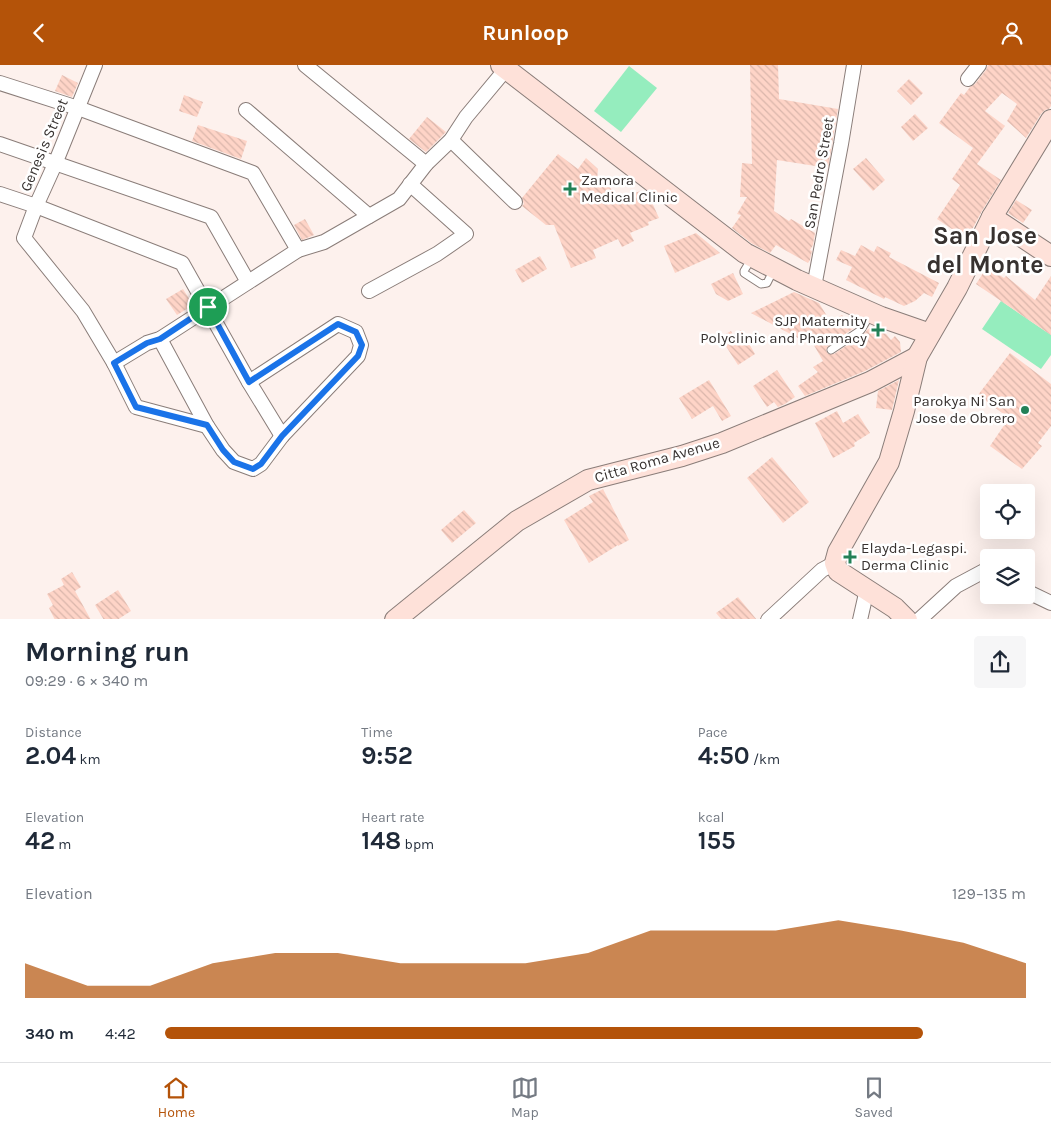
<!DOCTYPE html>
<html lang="en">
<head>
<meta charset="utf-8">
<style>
  body { margin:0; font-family:Karla,sans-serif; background:#f6f6f7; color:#1f2937; height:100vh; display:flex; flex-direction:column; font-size:19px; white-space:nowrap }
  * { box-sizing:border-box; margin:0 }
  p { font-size:16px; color:#747a83 }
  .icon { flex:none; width:28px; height:28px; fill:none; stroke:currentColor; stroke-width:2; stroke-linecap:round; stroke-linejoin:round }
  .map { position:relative; height:554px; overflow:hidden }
  .drawer { display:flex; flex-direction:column; background:#fff; flex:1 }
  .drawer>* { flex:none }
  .buttons { position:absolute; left:980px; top:419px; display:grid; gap:10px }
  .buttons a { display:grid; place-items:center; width:55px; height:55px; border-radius:5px; background:#fff; box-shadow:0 5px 20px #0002; font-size:25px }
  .pin { position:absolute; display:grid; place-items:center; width:42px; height:42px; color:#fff; margin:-21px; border:2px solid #fff; border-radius:50%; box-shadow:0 1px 5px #0007 }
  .round { display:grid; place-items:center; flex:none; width:52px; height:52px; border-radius:5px; background:#f6f6f7 }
  .overview { display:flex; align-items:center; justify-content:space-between; height:85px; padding:0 25px }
  h1 { font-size:28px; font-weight:700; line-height:38px }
  .metrics { display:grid; grid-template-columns:repeat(3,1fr); gap:8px; height:85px; padding:5px 25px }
  .metrics div { display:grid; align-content:center }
  .metrics b { font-size:25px; font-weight:700 }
  .metrics small { font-size:14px; font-weight:400 }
  .metrics p { font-size:14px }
  .chart { height:140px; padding:10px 25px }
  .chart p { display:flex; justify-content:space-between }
  .chart svg { width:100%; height:90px; margin-top:5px; fill:#b45309; opacity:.7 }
  ul { padding:0 25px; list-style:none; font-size:16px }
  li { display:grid; grid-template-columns:80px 60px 1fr; align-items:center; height:38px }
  li i { height:12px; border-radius:6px; background:#b45309 }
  header { display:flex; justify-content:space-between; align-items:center; height:65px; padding:0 25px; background:#b45309; color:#fff; font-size:22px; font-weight:700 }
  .tabs { display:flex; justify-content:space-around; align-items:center; height:70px; border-top:1px solid #e0e1e3; background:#fff; font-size:14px; color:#747a83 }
  .tabs a { display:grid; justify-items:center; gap:2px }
  .tabs .on { color:#b45309 }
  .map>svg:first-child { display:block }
  .grass { fill:#95edbe }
  .building { fill:url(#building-back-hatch) }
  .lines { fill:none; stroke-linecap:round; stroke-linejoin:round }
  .lane-casing { stroke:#8a7d79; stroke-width:9 }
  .street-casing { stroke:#8a7d79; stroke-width:16 }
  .secondary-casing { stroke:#8a7d79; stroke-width:22 }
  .lane { stroke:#fff; stroke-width:7 }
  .street { stroke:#fff; stroke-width:14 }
  .secondary { stroke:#fee1d9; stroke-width:20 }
  .route-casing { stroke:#fff; stroke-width:10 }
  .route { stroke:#1a73e8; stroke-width:6 }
  .poi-dot { fill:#238057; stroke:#fff; stroke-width:2 }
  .labels { text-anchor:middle; stroke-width:5; stroke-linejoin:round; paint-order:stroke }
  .street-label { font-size:15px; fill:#373230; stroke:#fff }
  .poi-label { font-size:15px; fill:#373230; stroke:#fff; text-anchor:start }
  .town-label { font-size:25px; font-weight:bold; fill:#373230; stroke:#fff }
</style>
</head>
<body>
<header><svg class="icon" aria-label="back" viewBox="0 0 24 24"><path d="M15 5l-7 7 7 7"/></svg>Runloop<svg class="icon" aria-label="person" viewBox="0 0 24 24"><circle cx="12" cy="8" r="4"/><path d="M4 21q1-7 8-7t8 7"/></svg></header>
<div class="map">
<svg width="1051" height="555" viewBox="0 0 1051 555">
  <defs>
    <pattern id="building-back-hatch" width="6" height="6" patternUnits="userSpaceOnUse" patternTransform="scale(1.25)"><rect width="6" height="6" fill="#fed4c7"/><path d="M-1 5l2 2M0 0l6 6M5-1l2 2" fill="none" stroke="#dab6ab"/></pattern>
  </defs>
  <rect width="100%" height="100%" fill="#fdf1ed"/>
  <g class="grass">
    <path d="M629 1 657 23 621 67 594 46Z"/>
    <path d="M1001 236 1051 270V290L1041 304 982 264Z"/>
  </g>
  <g class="building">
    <path d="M750 0H778L779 34 838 44 828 103 777 95 774 146 789 156 791 154 815 168 813 180 810 185 812 186 810 195 808 198 776 180 770 188 751 178 732 163 741 150 737 149 747 132H740L742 98 752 99Z"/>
    <path d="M988 0H1051V41L1049 44 1045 45 1041 49 1026 73 1007 56 1017 39 1002 28 985 46 1005 61 977 99 1001 115 982 146 967 174 937 154 960 120 952 114 973 83 939 58 961 28 964 30 970 22 975 19 986 5Z"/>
    <path d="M62 10 78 18 72 32 55 26Z"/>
    <path d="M909 14 923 28 911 40 897 26Z"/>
    <path d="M184 30 203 37 197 52 179 46Z"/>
    <path d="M915 49 928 63 913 76 901 62Z"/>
    <path d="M427 52 446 67 426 87 409 74Z"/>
    <path d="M198 60 247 76 241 94 192 76Z"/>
    <path d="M558 89 578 104 586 93 598 104 597 115 609 121 618 135 640 126 650 133 659 153 648 157 649 160 630 168 634 176 622 182 618 174 593 185 596 193 571 203 554 160H546L522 141 524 139 522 133Z"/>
    <path d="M866 93 885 115 873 126 853 104Z"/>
    <path d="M1016 135 1032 145 1023 158 1008 148Z"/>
    <path d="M305 154 314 170 302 175 294 160Z"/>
    <path d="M696 168 720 188 675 208 664 181Z"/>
    <path d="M861 180 874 187 877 181 891 188 889 192 939 218 932 232 924 228 915 236 904 241 885 232 884 234 846 215 852 202 836 195 841 185 855 191Z"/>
    <path d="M540 191 547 204 522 218 515 205Z"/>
    <path d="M987 202 1004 213 1006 211 1035 235 1051 211V270L976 219Z"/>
    <path d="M733 208 743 229 728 236 716 229 711 219Z"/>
    <path d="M183 224 193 240 177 250 166 234Z"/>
    <path d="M794 227 819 238 830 256 842 250 846 256 849 254 854 263 828 281 826 285 828 289H834L864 269 867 265 873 261 883 265 891 275 895 271 900 277 901 287 865 306 805 331 798 321 818 307 813 302 823 296 807 268 798 273 751 248Z"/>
    <path d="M741 265 755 289 738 300 720 272 731 266 733 270Z"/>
    <path d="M1010 288 1051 319V361L1038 378 1042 381 1022 404 990 381 1009 353 978 330Z"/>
    <path d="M777 305 795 332 785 339 778 342 774 337 767 342 753 321Z"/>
    <path d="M709 315 731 351 722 356 713 341 692 354 679 333Z"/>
    <path d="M899 315 892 345 876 343 878 326Z"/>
    <path d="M837 346 843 358 858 349 870 368 854 378 855 381 833 393 815 358Z"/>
    <path d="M772 392 809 437 783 458 747 413Z"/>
    <path d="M603 424 629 475 618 481V480L589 498 564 455 593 437 589 431Z"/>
    <path d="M464 445 476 458 452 478 441 465Z"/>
    <path d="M72 507 81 522 75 526 91 555H55L49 543 53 540 47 529 64 520 61 514Z"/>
    <path d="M118 525 131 546 117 555H104L95 540Z"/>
    <path d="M738 532 757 555H722L716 548Z"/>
  </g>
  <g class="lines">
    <g class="lane-casing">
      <g id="lane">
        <path d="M752 193 744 206V208L761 219 767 218 774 204"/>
        <path d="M831 285 861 265 870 250"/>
      </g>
    </g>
    <g class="street-casing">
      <g id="street">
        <path d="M95 0 55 99 36 141 24 173 83 246 114 298 136 342 207 361"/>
        <path d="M305 0 426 99"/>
        <path d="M968 14 979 0"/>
        <path d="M0 18 78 43 253 108 298 185"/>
        <path d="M246 45 369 151"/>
        <path d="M451 75 515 137"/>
        <path d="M0 79 211 152 248 217"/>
        <path d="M0 129 36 141 182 198 249 317 282 371"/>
        <path d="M814 222 841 79 854 0"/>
        <path d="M369 226 437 189 466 169 410 119"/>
        <path d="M160 274 207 361 223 385 234 397 253 404 261 399 282 371 358 291 361 280 356 267 338 259 249 317"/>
        <path d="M114 298 147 278 160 274 298 185 324 177 399 134 426 99 451 75 466 52 506 4"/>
        <path d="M1026 526 1051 538"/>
        <path d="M768 555 822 505 835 498"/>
        <path d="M860 555 867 524"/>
        <path d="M919 555 956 521 984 506 989 508"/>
      </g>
    </g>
    <g class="secondary-casing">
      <g id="secondary">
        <path d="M501 0 745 188 797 215 881 252 930 269"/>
        <path d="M992 152 1051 191"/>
        <path d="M395 555 517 456 588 415 682 391 722 378 870 317 917 292"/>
        <path d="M907 555 895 543 838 506 835 498 838 487 889 397 904 346 917 292 957 223 992 152 1051 55"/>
      </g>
    </g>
    <use href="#lane" class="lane"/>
    <use href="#street" class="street"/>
    <use href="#secondary" class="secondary"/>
  </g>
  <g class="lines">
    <g class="route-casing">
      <path id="route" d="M208 242 249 317 338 259 356 267 362 280 358 291 282 371 261 399 253 404 234 397 223 385 207 360 136 342 114 298 147 278 160 274Z"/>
    </g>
    <use href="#route" class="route"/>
  </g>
  <g class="poi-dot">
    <path d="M567.5 116.5h5v5h5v5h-5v5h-5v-5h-5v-5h5z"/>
    <path d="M875.5 257.5h5v5h5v5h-5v5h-5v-5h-5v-5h5z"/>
    <circle cx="1025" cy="345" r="5"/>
    <path d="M847.5 484.5h5v5h5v5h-5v5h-5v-5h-5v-5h5z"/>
  </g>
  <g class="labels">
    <g class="street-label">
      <text transform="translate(44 80) rotate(-67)" y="5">Genesis Street</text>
      <text transform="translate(819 108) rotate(-80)" y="5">San Pedro Street</text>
      <text transform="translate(657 395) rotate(-16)" y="5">Citta Roma Avenue</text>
    </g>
    <g class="poi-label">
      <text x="581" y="120">Zamora<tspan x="581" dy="17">Medical Clinic</tspan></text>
      <text x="867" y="261" text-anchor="end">SJP Maternity<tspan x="867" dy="17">Polyclinic and Pharmacy</tspan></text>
      <text x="1015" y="341" text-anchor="end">Parokya Ni San<tspan x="1015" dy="17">Jose de Obrero</tspan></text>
      <text x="861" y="488">Elayda-Legaspi.<tspan x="861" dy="17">Derma Clinic</tspan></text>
    </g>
    <g class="town-label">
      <text x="985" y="179">San Jose<tspan x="985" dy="29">del Monte</tspan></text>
    </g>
  </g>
</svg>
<div class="buttons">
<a><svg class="icon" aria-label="locate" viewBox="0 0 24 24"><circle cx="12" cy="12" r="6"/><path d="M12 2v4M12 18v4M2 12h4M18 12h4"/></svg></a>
<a><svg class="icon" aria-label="layers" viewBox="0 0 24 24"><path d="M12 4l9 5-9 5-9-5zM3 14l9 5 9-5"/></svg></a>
</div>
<div class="pin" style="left:208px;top:242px;background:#1e9e55"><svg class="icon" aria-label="arrive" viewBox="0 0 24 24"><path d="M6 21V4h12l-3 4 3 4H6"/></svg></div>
</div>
<section class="drawer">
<div class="overview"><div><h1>Morning run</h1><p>09:29 · 6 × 340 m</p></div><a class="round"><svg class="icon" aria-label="share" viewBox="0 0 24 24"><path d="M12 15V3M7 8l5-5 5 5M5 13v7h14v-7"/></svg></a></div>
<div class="metrics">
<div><p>Distance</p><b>2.04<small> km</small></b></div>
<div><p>Time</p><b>9:52</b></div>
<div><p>Pace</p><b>4:50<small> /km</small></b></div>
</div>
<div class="metrics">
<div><p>Elevation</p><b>42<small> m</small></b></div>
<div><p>Heart rate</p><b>148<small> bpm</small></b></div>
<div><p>kcal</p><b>155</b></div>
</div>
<div class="chart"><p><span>Elevation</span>129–135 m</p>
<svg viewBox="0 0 160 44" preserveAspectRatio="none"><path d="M0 44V27L10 38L20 38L30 27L40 22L50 22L60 27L70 27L80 27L90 22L100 11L110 11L120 11L130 6L140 11L150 17L160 27V44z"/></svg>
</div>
<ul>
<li><b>340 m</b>4:42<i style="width:88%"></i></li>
</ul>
</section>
<nav class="tabs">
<a class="on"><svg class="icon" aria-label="home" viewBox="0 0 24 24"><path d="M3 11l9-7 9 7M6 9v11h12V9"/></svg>Home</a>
<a><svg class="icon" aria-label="map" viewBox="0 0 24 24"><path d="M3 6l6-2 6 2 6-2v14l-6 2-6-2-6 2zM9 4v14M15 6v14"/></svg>Map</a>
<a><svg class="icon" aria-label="saved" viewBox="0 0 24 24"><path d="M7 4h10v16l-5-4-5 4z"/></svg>Saved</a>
</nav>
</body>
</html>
